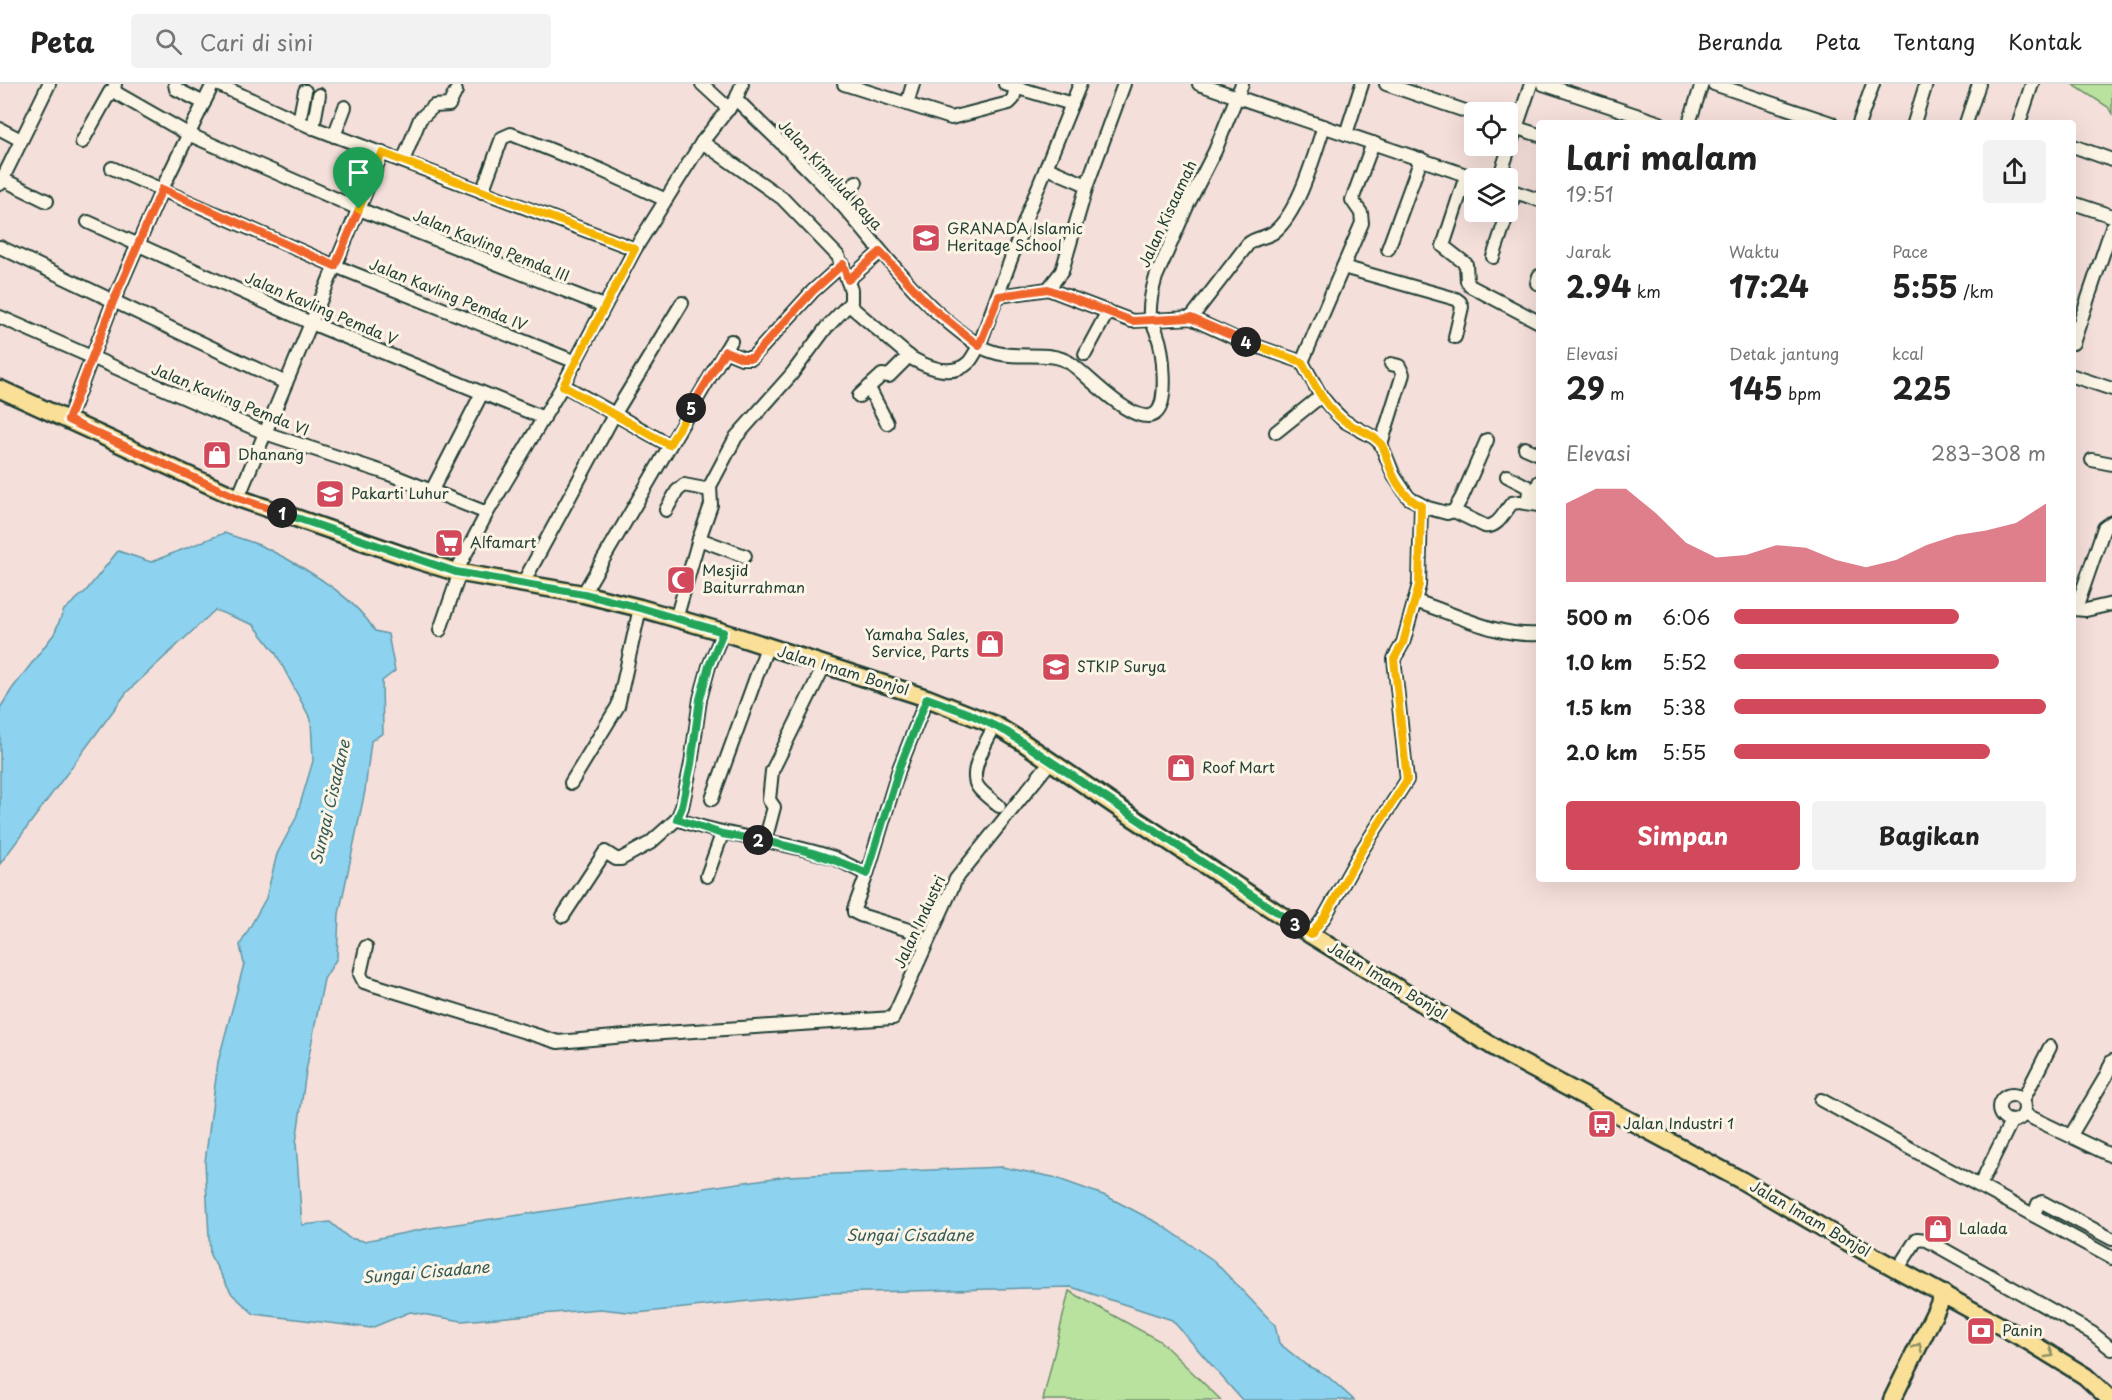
<!DOCTYPE html>
<html lang="id">
<head>
<meta charset="utf-8">
<style>
  body { margin:0; font-family:"Playpen Sans",sans-serif; background:#f2f2f2; color:#222; height:100vh; display:flex; flex-direction:column; font-size:22px; white-space:nowrap }
  * { box-sizing:border-box; margin:0 }
  p { font-size:20px; color:#767676 }
  .icon { flex:none; width:33px; height:33px; fill:none; stroke:currentColor; stroke-width:2; stroke-linecap:round; stroke-linejoin:round }
  .map { position:relative; flex:1; overflow:hidden }
  .side { position:absolute; left:1536px; top:36px; width:540px; height:762px; display:flex; flex-direction:column; background:#fff; border-radius:6px; box-shadow:0 6px 24px #0002 }
  .side>* { flex:none }
  .tools { position:absolute; left:1464px; top:18px; display:grid; gap:12px }
  .tools a { display:grid; place-items:center; width:54px; height:54px; border-radius:6px; background:#fff; box-shadow:0 6px 24px #0002; font-size:30px }
  .pin { position:absolute; display:grid; place-items:center; width:51px; height:51px; color:#fff; margin:-62px -26px; border-radius:50% 50% 50% 0; rotate:-45deg; box-shadow:0 0 6px #0007 }
  .pin .icon { rotate:45deg }
  .km { position:absolute; width:30px; height:30px; margin:-15px; border-radius:50%; background:#222; color:#fff; font-size:16px; line-height:30px; text-align:center }
  .round { display:grid; place-items:center; flex:none; width:63px; height:63px; border-radius:6px; background:#f2f2f2 }
  .summary { display:flex; align-items:center; justify-content:space-between; height:102px; padding:0 30px }
  h1 { font-size:33px; font-weight:700; line-height:45px }
  .metrics { display:grid; grid-template-columns:repeat(3,1fr); gap:9px; height:102px; padding:6px 30px }
  .metrics div { display:grid; align-content:center }
  .metrics b { font-size:30px; font-weight:700 }
  .metrics small { font-size:16px; font-weight:400 }
  .metrics p { font-size:16px }
  .chart { height:168px; padding:12px 30px }
  .chart p { display:flex; justify-content:space-between }
  .chart svg { width:100%; height:108px; margin-top:6px; fill:#d1495b; opacity:.7 }
  .primary-button { display:flex; gap:12px; margin-top:auto; padding:12px 30px }
  .primary-button a { flex:1; height:69px; border-radius:6px; background:#d1495b; color:#fff; font-size:24px; font-weight:700; line-height:69px; text-align:center }
  .primary-button a+a { background:#f2f2f2; color:#222 }
  ul { padding:0 30px; list-style:none; font-size:20px }
  li { display:grid; grid-template-columns:96px 72px 1fr; align-items:center; height:45px }
  li i { height:15px; border-radius:8px; background:#d1495b }
  header { display:flex; align-items:center; gap:36px; box-sizing:border-box; height:84px; padding:0 30px; background:#fff; border-bottom:2px solid #e0e0e0 }
  header strong { font-size:28px }
  nav { display:flex; gap:33px; margin-inline-start:auto; font-size:21px }
  .search { width:420px; height:54px; background:#f2f2f2; display:flex; align-items:center; gap:15px; box-sizing:border-box; padding:0 21px; border-radius:6px; color:#767676; font-size:22px }
  .map>svg:first-child { display:block }
  .green { fill:#b9e29f; stroke:#6c906a; stroke-width:1.5 }
  .water { fill:#8dd2ef; stroke:#6196a4; stroke-width:1.5 }
  .lines { fill:none; stroke-linecap:round; stroke-linejoin:round }
  .minor-casing { stroke:#1f3d34; stroke-width:16 }
  .major-casing { stroke:#1f3d34; stroke-width:21 }
  .minor { stroke:#fcf5e5; stroke-width:12 }
  .major { stroke:#fadf96; stroke-width:16 }
  .oneway { stroke:#8c8e65 }
  .split-1-casing { stroke:#fff; stroke-width:12 }
  .split-2-casing { stroke:#fff; stroke-width:12 }
  .split-3-casing { stroke:#fff; stroke-width:12 }
  .split-4-casing { stroke:#fff; stroke-width:12 }
  .split-5-casing { stroke:#fff; stroke-width:12 }
  .split-6-casing { stroke:#fff; stroke-width:12 }
  .split-1 { stroke:#f0652b; stroke-width:8 }
  .split-2 { stroke:#22a559; stroke-width:8 }
  .split-3 { stroke:#22a559; stroke-width:8 }
  .split-4 { stroke:#f5b400; stroke-width:8 }
  .split-5 { stroke:#f0652b; stroke-width:8 }
  .split-6 { stroke:#f5b400; stroke-width:8 }
  .labels { text-anchor:middle; stroke-width:6; stroke-linejoin:round; paint-order:stroke }
  .street-label { font-size:15px; fill:#1f3d34; stroke:#fcf5e5 }
  .poi-label { font-size:15px; fill:#1f3d34; stroke:#fcf5e5; text-anchor:start }
  .water-label { font-size:16px; font-style:italic; fill:#355b59; stroke:#fcf5e5 }
</style>
</head>
<body>
<header>
<strong>Peta</strong>
<div class="search"><svg class="icon" aria-label="search" viewBox="0 0 24 24"><circle cx="10" cy="10" r="6"/><path d="M15 15l6 6"/></svg>Cari di sini</div>
<nav><a>Beranda</a><a>Peta</a><a>Tentang</a><a>Kontak</a></nav>
</header>
<div class="map">
<svg width="2112" height="1316" viewBox="0 0 2112 1316">
  <rect width="100%" height="100%" fill="#f5dfda"/>
  <filter id="ink" filterUnits="userSpaceOnUse"><feTurbulence type="fractalNoise" baseFrequency=".0167" numOctaves="2"/><feDisplacementMap in="SourceGraphic" scale="12" xChannelSelector="R" yChannelSelector="G"/><feConvolveMatrix kernelMatrix="1 2 1 2 8 2 1 2 1" color-interpolation-filters="sRGB"/></filter>
  <g filter="url(#ink)">
    <g class="green">
      <path d="M2072 0H2112V30L2108 23Z"/>
      <path d="M1069 1207 1160 1257 1221 1316H1043Z"/>
    </g>
    <path class="water" d="M224 449C238 454 254 458 268 465 304 483 354 512 375 547L388 550 395 587 382 597 383 649 371 657 365 707 339 830 337 874 324 895 306 987 296 1059 302 1141 330 1138 349 1154 364 1157 430 1144 787 1092 1002 1083 1053 1093 1106 1112 1160 1140 1213 1176 1275 1241 1279 1259 1306 1281 1326 1291 1354 1316H1242L1172 1236 1071 1203 826 1209 637 1229 600 1225 462 1237 410 1228 371 1244 254 1230 232 1210 210 1171 205 1078 218 978 244 880 240 861 266 814 277 770 296 734 313 677 311 636 275 568 254 541 215 526 127 608 0 780V624L12 605 54 550 64 526 86 507 118 467 151 478Z"/>
    <g class="lines">
      <g class="minor-casing">
        <g id="minor">
          <path d="M115 0 114 6 118 10 188 50 359 125 604 222"/>
          <path d="M175 0 176 5 204 19"/>
          <path d="M217 0 309 42 635 165"/>
          <path d="M702 0 729 25"/>
          <path d="M844 0 951 34 1009 19 1013 15 1016 4"/>
          <path d="M1005 0 1072 20"/>
          <path d="M1199 0 1475 94"/>
          <path d="M1386 0 1474 30"/>
          <path d="M1543 0 1660 39"/>
          <path d="M1714 0 1831 39"/>
          <path d="M736 15C771 50 809 84 842 121 885 170 922 224 978 261 1009 281 1045 263 1070 279 1085 288 1136 346 1156 329 1169 318 1163 265 1157 250 1156 244 1151 239 1150 233 1149 219 1152 206 1156 193L1188 120 1215 67 1242 0"/>
          <path d="M907 20 913 0"/>
          <path d="M299 38 305 7"/>
          <path d="M1689 39 1702 0"/>
          <path d="M1859 39 1873 0"/>
          <path d="M1914 39 1926 0"/>
          <path d="M1966 39 1979 0"/>
          <path d="M2019 39 2032 0"/>
          <path d="M1508 41 1539 51"/>
          <path d="M313 44 319 11"/>
          <path d="M0 45 21 56"/>
          <path d="M1346 50 1362 0"/>
          <path d="M334 52 345 23"/>
          <path d="M82 58 110 8 114 6"/>
          <path d="M2073 62 2112 76"/>
          <path d="M403 77 420 35 434 22 449 21 456 7"/>
          <path d="M112 84 335 182 576 278"/>
          <path d="M1047 84 1087 101"/>
          <path d="M1466 92 1443 162 1466 180 1467 197 1470 202 1539 238"/>
          <path d="M1499 94 1531 0"/>
          <path d="M2 95 47 117"/>
          <path d="M0 100 49 0"/>
          <path d="M1509 106 1539 116"/>
          <path d="M482 108 502 54 511 50 601 86 666 116"/>
          <path d="M2073 119 2112 132"/>
          <path d="M842 121 856 98"/>
          <path d="M88 138 311 239 544 334"/>
          <path d="M0 163 286 299"/>
          <path d="M1388 165 1421 75"/>
          <path d="M1493 173 1515 108"/>
          <path d="M1343 183 1456 215 1460 218 1462 223 1455 253"/>
          <path d="M848 196 880 168"/>
          <path d="M1537 199 1539 192"/>
          <path d="M1048 205 1132 237 1191 234 1239 256 1302 278 1321 312 1331 324 1344 337 1375 354 1381 360 1394 392 1409 414 1428 424 1447 429 1454 427 1462 413 1487 356"/>
          <path d="M999 212 1048 205 1062 187 1087 101 1124 0"/>
          <path d="M849 221 911 274C927 283 953 294 969 278 973 273 976 267 979 262L1029 126 1080 0"/>
          <path d="M0 233 265 349 389 390 487 429"/>
          <path d="M1191 234 1248 160C1256 153 1266 154 1274 148 1299 128 1314 72 1324 42"/>
          <path d="M2073 259 2112 143"/>
          <path d="M725 267 742 274H752L813 207 843 180"/>
          <path d="M1085 270 1108 227"/>
          <path d="M1302 278 1362 139 1361 129 1352 116 1373 59"/>
          <path d="M2073 292 2112 305"/>
          <path d="M563 301 669 361"/>
          <path d="M869 304 887 339"/>
          <path d="M859 312 882 291 889 292 909 272"/>
          <path d="M68 336 113 218 162 105 213 0"/>
          <path d="M1276 348 1321 312"/>
          <path d="M1381 360 1403 290 1399 282 1391 280"/>
          <path d="M1525 364 1539 370"/>
          <path d="M2092 376 2112 380"/>
          <path d="M1507 392 1528 403 1529 408 1527 419"/>
          <path d="M432 406 482 309"/>
          <path d="M238 414 382 69"/>
          <path d="M1533 420 1539 398"/>
          <path d="M666 426 677 407 684 401 710 406"/>
          <path d="M1454 427 1485 442C1498 444 1504 428 1512 419L1519 418 1539 421"/>
          <path d="M699 455 745 472"/>
          <path d="M456 488 487 429 563 301 635 165 702 58 736 15 742 0"/>
          <path d="M523 499 614 331 682 219"/>
          <path d="M583 510 731 257"/>
          <path d="M1415 517C1456 530 1496 553 1539 550"/>
          <path d="M2073 525 2086 526 2112 520"/>
          <path d="M2076 525 2104 444 2112 438"/>
          <path d="M676 535 699 455 711 421 710 402 736 353 791 291 826 244 851 218V206L838 172 782 114 702 58"/>
          <path d="M440 546 460 488"/>
          <path d="M995 641C988 655 967 688 978 703 983 710 992 716 999 722"/>
          <path d="M571 699 618 622 640 524"/>
          <path d="M712 715 767 563"/>
          <path d="M677 735C728 754 783 756 834 774 845 779 856 785 867 790"/>
          <path d="M765 757 774 723 769 716 772 687 824 582"/>
          <path d="M707 792 722 750"/>
          <path d="M563 832 605 768 616 775H621L650 759 677 735 682 723 691 680 700 615 709 582 723 548"/>
          <path d="M912 847 860 831 854 828V825L867 790 899 685 927 614"/>
          <path d="M1311 851 1325 832 1362 766 1407 696 1394 575 1403 559 1419 501 1421 421"/>
          <path d="M366 863 360 890 364 898 558 958 648 950 893 934 956 795 1051 677"/>
          <circle cx="2012" cy="1024" r="13"/>
          <path d="M1821 1016 2112 1174"/>
          <path d="M2023 1016 2050 963"/>
          <path d="M2024 1030 2112 1072"/>
          <path d="M2071 1051 2106 992 2112 977"/>
          <path d="M1980 1101 2011 1038"/>
          <path d="M2034 1131 2038 1120 2042 1118 2112 1155"/>
          <path d="M1898 1184 1917 1155 1927 1156 2092 1249 2112 1265"/>
        </g>
      </g>
      <g class="major-casing">
        <g id="major">
          <path d="M0 305 238 414 417 476 456 488 583 510 640 524 723 548 927 614 995 641 1021 657 1126 729 1311 851 1507 971 1741 1096 1835 1151 2028 1257 2085 1292 2111 1316"/>
          <path d="M1892 1316 1944 1210"/>
        </g>
      </g>
      <use href="#minor" class="minor"/>
      <use href="#major" class="major"/>
    </g>
    <defs><path id="oneway-chevron" d="M-2-3.5L2.5 0L-2 3.5" fill="none" stroke-width="1.6" stroke-linecap="round" stroke-linejoin="round" transform="scale(1.5)"/></defs>
    <g class="oneway">
      <use href="#oneway-chevron" transform="translate(1918 1263) rotate(-64)"/>
      <use href="#oneway-chevron" transform="translate(2050 1270) rotate(31)"/>
    </g>
  </g>
  <g class="lines" filter="url(#ink)">
    <g class="split-1-casing">
      <path id="split-1" d="M282 429 238 414 68 336 113 218 162 105 335 182 359 125"/>
    </g>
    <g class="split-2-casing">
      <path id="split-2" d="M282 429 456 488 584 510 640 524 723 548 709 582 700 615 691 680 682 723 677 735 722 750 758 756"/>
    </g>
    <g class="split-3-casing">
      <path id="split-3" d="M758 756C797 763 832 773 867 790L899 685 927 614 970 630 1007 648 1295 840"/>
    </g>
    <g class="split-4-casing">
      <path id="split-4" d="M1246 258 1302 278C1314 300 1325 324 1346 338 1358 346 1372 349 1381 360 1385 365 1386 372 1388 378 1393 394 1404 415 1421 421L1419 501 1403 559 1394 575 1407 696 1362 766 1325 832 1311 851 1295 840"/>
    </g>
    <g class="split-5-casing">
      <path id="split-5" d="M691 324 725 267 742 274H752L813 207 843 180 848 196 880 168 930 222 979 262 999 212 1048 205 1132 237 1191 234 1246 258"/>
    </g>
    <g class="split-6-casing">
      <path id="split-6" d="M359 125 382 69 635 165 563 302 669 361 691 324"/>
    </g>
    <use href="#split-1" class="split-1"/>
    <use href="#split-2" class="split-2"/>
    <use href="#split-3" class="split-3"/>
    <use href="#split-4" class="split-4"/>
    <use href="#split-5" class="split-5"/>
    <use href="#split-6" class="split-6"/>
  </g>
  <defs>
    <g id="school-square" transform="scale(1.5)"><rect x="-9" y="-9" width="18" height="18" rx="4" fill="#d1495b" stroke="#fcf5e5"/><path d="M0-5L7-2L0 1L-7-2ZM-4 1L0 2.5L4 1V4Q0 6-4 4Z" fill="#fff"/></g>
    <g id="shop-square" transform="scale(1.5)"><rect x="-9" y="-9" width="18" height="18" rx="4" fill="#d1495b" stroke="#fcf5e5"/><path d="M-5-2.5h2.3a2.7 3.5 0 0 1 5.4 0H5L5.5 6h-11ZM-1.5-2.5h3a1.5 2.3 0 0 0-3 0Z" fill="#fff"/></g>
    <g id="university-square" transform="scale(1.5)"><rect x="-9" y="-9" width="18" height="18" rx="4" fill="#d1495b" stroke="#fcf5e5"/><path d="M0-5L7-2L0 1L-7-2ZM-4 1L0 2.5L4 1V4Q0 6-4 4Z" fill="#fff"/></g>
    <g id="supermarket-square" transform="scale(1.5)"><rect x="-9" y="-9" width="18" height="18" rx="4" fill="#d1495b" stroke="#fcf5e5"/><path d="M-6-5.5h2.5l.6 2H6L4.5 2H-2.5L-4.4-4H-6ZM-1.5 3.2a1.3 1.3 0 1 0 .1 0ZM3 3.2a1.3 1.3 0 1 0 .1 0Z" fill="#fff"/></g>
    <g id="mosque-square" transform="scale(1.5)"><rect x="-9" y="-9" width="18" height="18" rx="4" fill="#d1495b" stroke="#fcf5e5"/><path d="M3.5-4.9A6 6 0 1 0 3.5 4.9A5 5 0 1 1 3.5-4.9Z" fill="#fff"/></g>
    <g id="bus-square" transform="scale(1.5)"><rect x="-9" y="-9" width="18" height="18" rx="4" fill="#d1495b" stroke="#fcf5e5"/><path d="M-5-6H5V4H4V6H2V4H-2V6H-4V4H-5ZM-3.5-4V0h7V-4ZM-3.5 1.2v1.5H-2V1.2ZM2 1.2v1.5H3.5V1.2Z" fill="#fff"/></g>
    <g id="bank-square" transform="scale(1.5)"><rect x="-9" y="-9" width="18" height="18" rx="4" fill="#d1495b" stroke="#fcf5e5"/><path d="M-6-4H6V4H-6ZM0-2.3a2.3 2.3 0 1 0 0 4.6a2.3 2.3 0 1 0 0-4.6Z" fill="#fff"/></g>
  </defs>
  <g fill-rule="evenodd">
    <use href="#school-square" x="926" y="154"/>
    <use href="#shop-square" x="217" y="371"/>
    <use href="#university-square" x="330" y="410"/>
    <use href="#supermarket-square" x="449" y="459"/>
    <use href="#mosque-square" x="681" y="496"/>
    <use href="#shop-square" x="990" y="560"/>
    <use href="#university-square" x="1056" y="583"/>
    <use href="#shop-square" x="1181" y="684"/>
    <use href="#bus-square" x="1602" y="1040"/>
    <use href="#shop-square" x="1938" y="1145"/>
    <use href="#bank-square" x="1981" y="1247"/>
  </g>
  <g class="labels">
    <g class="street-label">
      <text transform="translate(830 91) rotate(47)" y="5">Jalan Kimulud Raya</text>
      <text transform="translate(1168 130) rotate(-65)" y="5">Jalan Kisaamah</text>
      <text transform="translate(491 162) rotate(22)" y="5">Jalan Kavling Pemda III</text>
      <text transform="translate(448 211) rotate(22)" y="5">Jalan Kavling Pemda IV</text>
      <text transform="translate(321 225) rotate(23)" y="5">Jalan Kavling Pemda V</text>
      <text transform="translate(230 316) rotate(22)" y="5">Jalan Kavling Pemda VI</text>
      <text transform="translate(843 587) rotate(17)" y="5">Jalan Imam Bonjol</text>
      <text transform="translate(920 838) rotate(-65)" y="5">Jalan Industri</text>
      <text transform="translate(1387 897) rotate(31)" y="5">Jalan Imam Bonjol</text>
      <text transform="translate(1810 1135) rotate(30)" y="5">Jalan Imam Bonjol</text>
    </g>
    <g class="poi-label">
      <text x="947" y="150">GRANADA Islamic<tspan x="947" dy="17">Heritage School</tspan></text>
      <text x="238" y="376">Dhanang</text>
      <text x="351" y="415">Pakarti Luhur</text>
      <text x="470" y="464">Alfamart</text>
      <text x="702" y="492">Mesjid<tspan x="702" dy="17">Baiturrahman</tspan></text>
      <text x="969" y="556" text-anchor="end">Yamaha Sales,<tspan x="969" dy="17">Service, Parts</tspan></text>
      <text x="1077" y="588">STKIP Surya</text>
      <text x="1202" y="689">Roof Mart</text>
      <text x="1623" y="1045">Jalan Industri 1</text>
      <text x="1959" y="1150">Lalada</text>
      <text x="2002" y="1252">Panin</text>
    </g>
    <g class="water-label">
      <text transform="translate(330 718) rotate(-77)" y="6">Sungai Cisadane</text>
      <text x="910" y="1157">Sungai Cisadane</text>
      <text transform="translate(426 1188) rotate(-5)" y="6">Sungai Cisadane</text>
    </g>
  </g>
</svg>
<div class="tools">
<a><svg class="icon" aria-label="locate" viewBox="0 0 24 24"><circle cx="12" cy="12" r="6"/><path d="M12 2v4M12 18v4M2 12h4M18 12h4"/></svg></a>
<a><svg class="icon" aria-label="layers" viewBox="0 0 24 24"><path d="M12 4l9 5-9 5-9-5zM3 14l9 5 9-5"/></svg></a>
</div>
<div class="pin" style="left:359px;top:125px;background:#1e9e55"><svg class="icon" aria-label="arrive" viewBox="0 0 24 24"><path d="M6 21V4h12l-3 4 3 4H6"/></svg></div>
<b class="km" style="left:282px;top:429px">1</b>
<b class="km" style="left:758px;top:756px">2</b>
<b class="km" style="left:1295px;top:840px">3</b>
<b class="km" style="left:1246px;top:258px">4</b>
<b class="km" style="left:691px;top:324px">5</b>
<section class="side">
<div class="summary"><div><h1>Lari malam</h1><p>19:51</p></div><a class="round"><svg class="icon" aria-label="share" viewBox="0 0 24 24"><path d="M12 15V3M7 8l5-5 5 5M5 13v7h14v-7"/></svg></a></div>
<div class="metrics">
<div><p>Jarak</p><b>2.94<small> km</small></b></div>
<div><p>Waktu</p><b>17:24</b></div>
<div><p>Pace</p><b>5:55<small> /km</small></b></div>
</div>
<div class="metrics">
<div><p>Elevasi</p><b>29<small> m</small></b></div>
<div><p>Detak jantung</p><b>145<small> bpm</small></b></div>
<div><p>kcal</p><b>225</b></div>
</div>
<div class="chart"><p><span>Elevasi</span>283–308 m</p>
<svg viewBox="0 0 160 44" preserveAspectRatio="none"><path d="M0 44V12L10 6L20 6L30 16L40 28L50 34L60 33L70 29L80 30L90 35L100 38L110 35L120 29L130 25L140 23L150 20L160 12V44z"/></svg>
</div>
<ul>
<li><b>500 m</b>6:06<i style="width:72%"></i></li>
<li><b>1.0 km</b>5:52<i style="width:85%"></i></li>
<li><b>1.5 km</b>5:38<i style="width:100%"></i></li>
<li><b>2.0 km</b>5:55<i style="width:82%"></i></li>
</ul>
<div class="primary-button"><a>Simpan</a><a>Bagikan</a></div>
</section>
</div>
</body>
</html>
